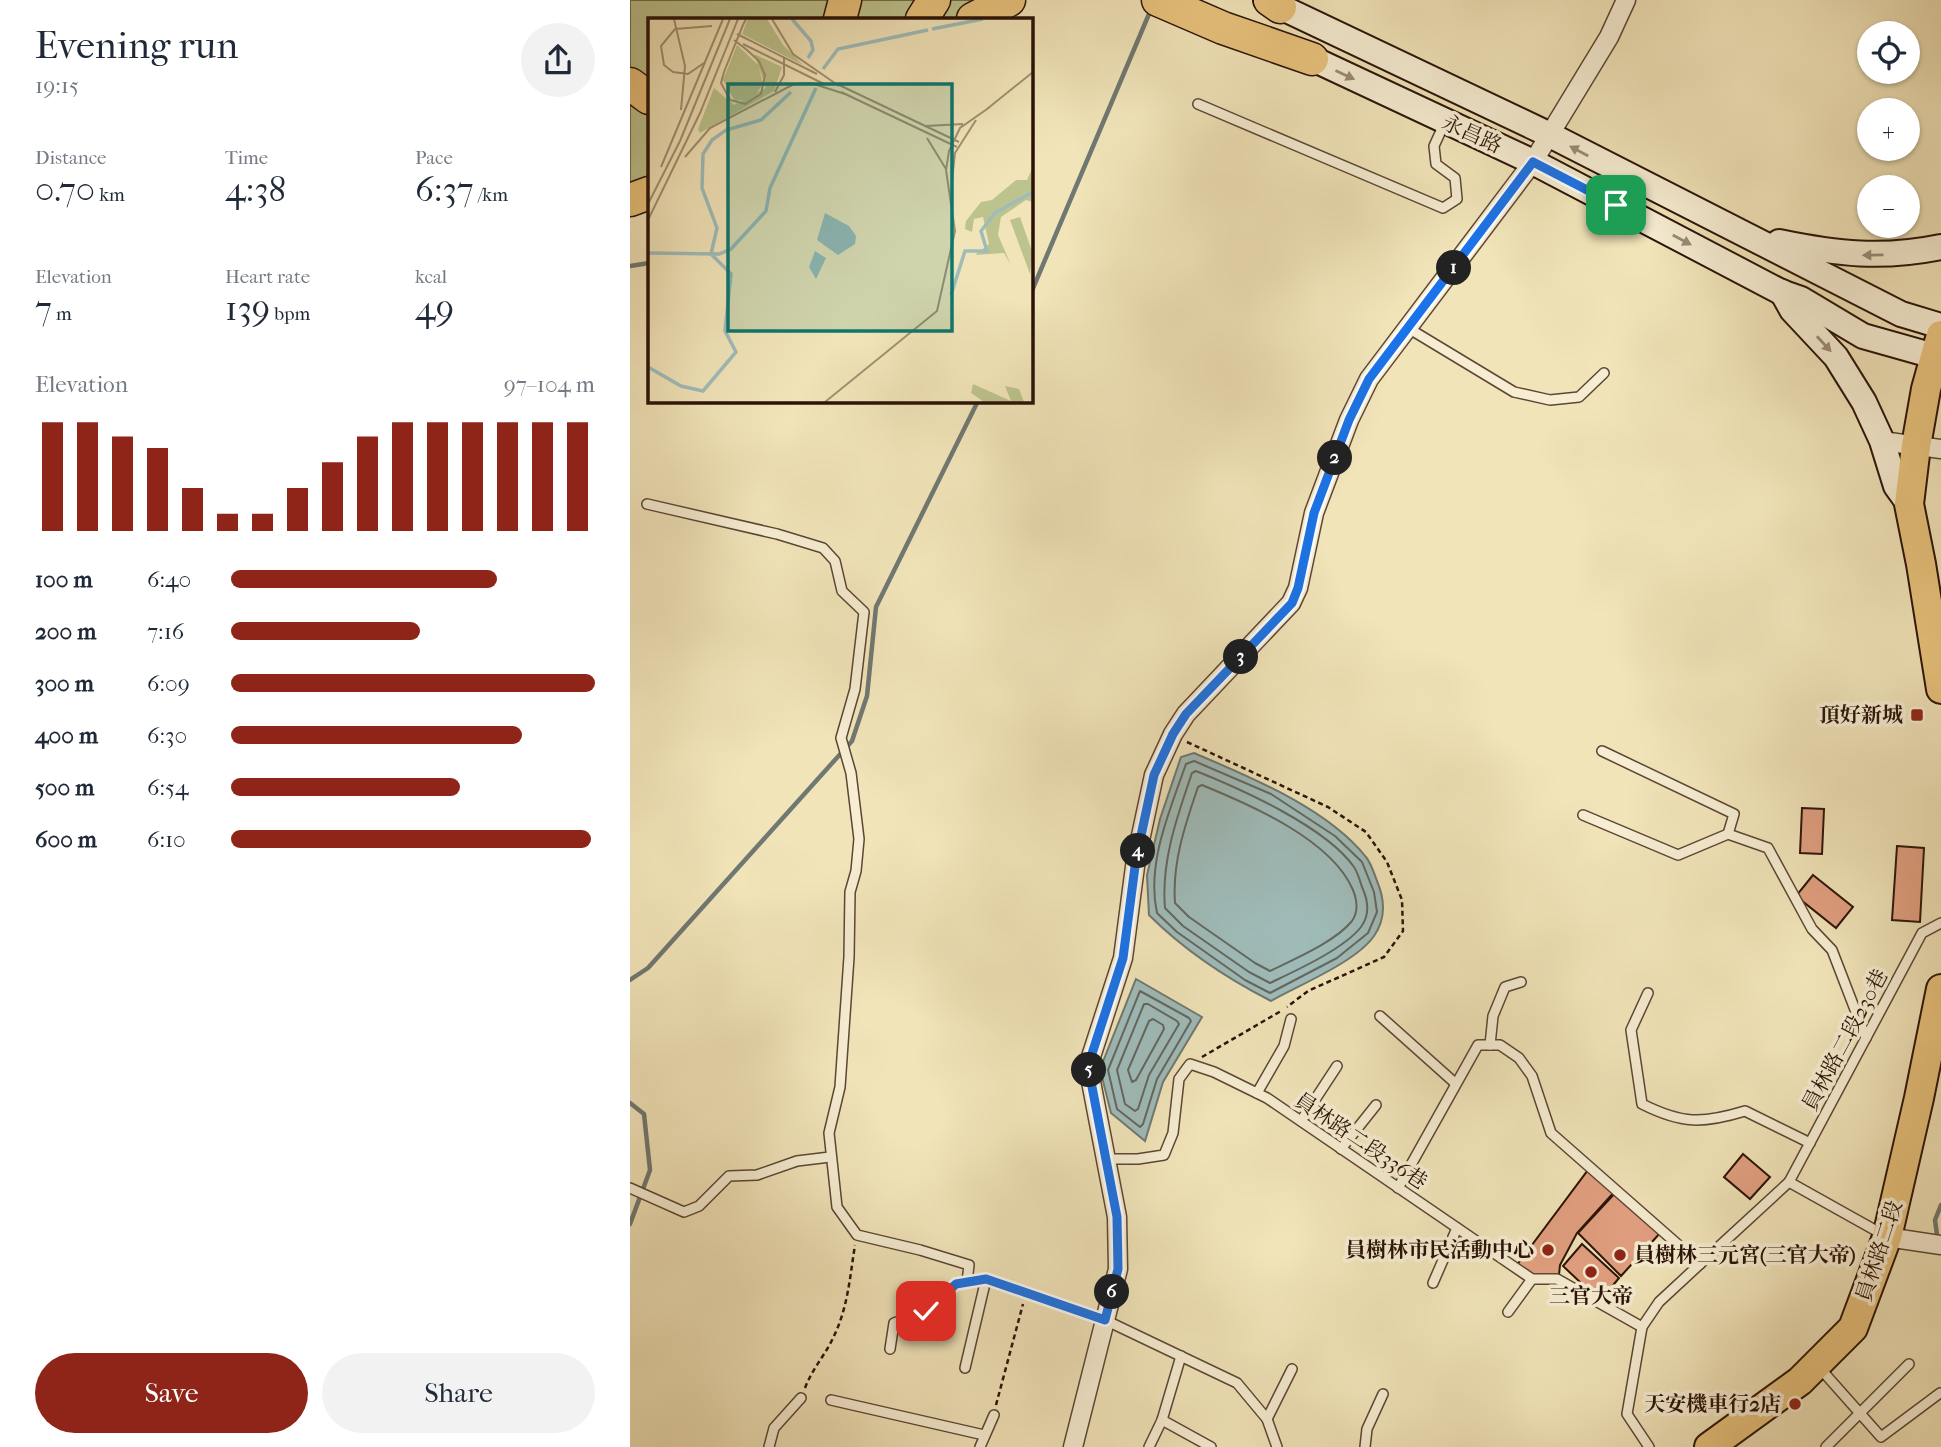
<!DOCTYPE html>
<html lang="en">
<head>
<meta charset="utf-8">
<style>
  body { margin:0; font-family:"IM FELL French Canon","Noto Serif TC",serif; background:#f2f2f3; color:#1f2937; height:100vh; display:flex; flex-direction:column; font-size:26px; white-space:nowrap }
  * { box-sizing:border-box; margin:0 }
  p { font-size:23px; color:#747a83 }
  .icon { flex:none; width:38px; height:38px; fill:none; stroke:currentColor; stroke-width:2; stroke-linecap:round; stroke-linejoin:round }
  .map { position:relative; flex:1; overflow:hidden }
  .panel { display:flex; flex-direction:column; background:#fff; width:630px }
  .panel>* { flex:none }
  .fabs { position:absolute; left:1227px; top:21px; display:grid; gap:14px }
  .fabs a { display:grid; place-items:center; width:63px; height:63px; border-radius:50%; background:#fff; box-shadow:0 2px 5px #0004; font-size:35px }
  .pin { position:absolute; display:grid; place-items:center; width:60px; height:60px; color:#fff; margin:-30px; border-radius:14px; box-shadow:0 4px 10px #0006 }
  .km { position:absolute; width:35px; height:35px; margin:-18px; border-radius:50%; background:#222; color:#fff; font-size:19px; line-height:35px; text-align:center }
  .round { display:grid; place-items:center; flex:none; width:74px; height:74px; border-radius:37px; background:#f2f2f3 }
  .summary { display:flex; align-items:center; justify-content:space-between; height:119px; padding:0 35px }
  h1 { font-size:38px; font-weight:600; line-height:52px }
  .metrics { display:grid; grid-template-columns:repeat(3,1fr); gap:10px; height:119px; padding:7px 35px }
  .metrics div { display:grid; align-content:center }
  .metrics b { font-size:35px; font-weight:600 }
  .metrics small { font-size:19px; font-weight:400 }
  .metrics p { font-size:19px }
  .chart { height:196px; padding:14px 35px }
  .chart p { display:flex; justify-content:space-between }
  .chart svg { width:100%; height:126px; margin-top:7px; stroke:#8f2418; stroke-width:6 }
  .cta { display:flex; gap:14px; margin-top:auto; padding:14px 35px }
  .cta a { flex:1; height:80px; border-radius:42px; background:#8f2418; color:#fff; font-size:28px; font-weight:600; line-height:80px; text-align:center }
  .cta a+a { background:#f2f2f3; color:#1f2937 }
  ul { padding:0 35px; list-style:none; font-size:23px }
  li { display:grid; grid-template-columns:112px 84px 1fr; align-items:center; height:52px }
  li i { height:18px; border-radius:9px; background:#8f2418 }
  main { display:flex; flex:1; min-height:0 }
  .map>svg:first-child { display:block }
  .green { fill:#bdc38d; stroke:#746a4a; stroke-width:2 }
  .water { fill:#9fbcba; stroke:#707872; stroke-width:2 }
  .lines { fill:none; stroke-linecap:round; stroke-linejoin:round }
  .shore { stroke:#646760; stroke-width:2 }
  .stream { stroke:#707872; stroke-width:4.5 }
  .building { fill:#e2a081; stroke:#2a1207; stroke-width:2 }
  .lane-casing { stroke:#5c4634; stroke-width:12 }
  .street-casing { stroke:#5c4634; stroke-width:21 }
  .secondary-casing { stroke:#2a1207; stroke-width:28 }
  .primary-casing { stroke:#2a1207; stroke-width:32 }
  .highway-casing { stroke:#2a1207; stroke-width:35 }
  .path { stroke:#2a1207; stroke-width:2.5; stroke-dasharray:5 3.5; stroke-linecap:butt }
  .lane { stroke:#f6edd2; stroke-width:9 }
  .street { stroke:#f6edd2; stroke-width:18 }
  .secondary { stroke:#f6edd2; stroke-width:24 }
  .primary { stroke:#e8c27c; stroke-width:28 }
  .highway { stroke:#e8c27c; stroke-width:32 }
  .oneway { fill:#9a8a77 }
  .route-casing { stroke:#fff; stroke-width:14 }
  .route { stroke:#1a73e8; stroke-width:9 }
  .poi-dot { fill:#8f2418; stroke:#f6edd2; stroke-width:2.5 }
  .labels { text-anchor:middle; stroke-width:7; stroke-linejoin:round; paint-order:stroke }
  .street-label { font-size:21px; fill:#2a1207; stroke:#f6edd2 }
  .poi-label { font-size:21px; font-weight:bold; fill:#2a1207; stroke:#f6edd2; text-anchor:end }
  .inset-river { fill:none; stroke:#9fbcba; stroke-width:3.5 }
  .inset-road { fill:none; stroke:#a19072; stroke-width:2 }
  .view { fill:#0f766e; fill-opacity:0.15; stroke:#0f766e; stroke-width:3.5 }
  .inset-edge { fill:none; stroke:#2a1207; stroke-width:3.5 }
</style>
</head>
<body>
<main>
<section class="panel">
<div class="summary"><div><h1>Evening run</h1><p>19:15</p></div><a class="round"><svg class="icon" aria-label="share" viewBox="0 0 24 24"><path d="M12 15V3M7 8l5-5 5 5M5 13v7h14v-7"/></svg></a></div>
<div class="metrics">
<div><p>Distance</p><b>0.70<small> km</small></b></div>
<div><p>Time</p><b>4:38</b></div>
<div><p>Pace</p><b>6:37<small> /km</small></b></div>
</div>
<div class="metrics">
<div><p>Elevation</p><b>7<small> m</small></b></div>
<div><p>Heart rate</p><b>139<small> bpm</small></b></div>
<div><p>kcal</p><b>49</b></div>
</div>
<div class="chart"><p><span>Elevation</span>97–104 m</p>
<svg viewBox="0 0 160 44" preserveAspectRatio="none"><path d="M5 44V6M15 44V6M25 44V11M35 44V15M45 44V29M55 44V38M65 44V38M75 44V29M85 44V20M95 44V11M105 44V6M115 44V6M125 44V6M135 44V6M145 44V6M155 44V6"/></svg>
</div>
<ul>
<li><b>100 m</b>6:40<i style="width:73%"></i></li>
<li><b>200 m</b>7:16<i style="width:52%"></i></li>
<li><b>300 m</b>6:09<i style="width:100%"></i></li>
<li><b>400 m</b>6:30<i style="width:80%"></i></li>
<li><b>500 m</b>6:54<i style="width:63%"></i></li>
<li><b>600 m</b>6:10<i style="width:99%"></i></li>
</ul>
<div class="cta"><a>Save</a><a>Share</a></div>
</section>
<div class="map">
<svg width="1311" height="1447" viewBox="0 0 1311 1447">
  <rect width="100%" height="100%" fill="#f1e4b9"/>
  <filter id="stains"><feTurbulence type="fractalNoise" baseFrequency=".00286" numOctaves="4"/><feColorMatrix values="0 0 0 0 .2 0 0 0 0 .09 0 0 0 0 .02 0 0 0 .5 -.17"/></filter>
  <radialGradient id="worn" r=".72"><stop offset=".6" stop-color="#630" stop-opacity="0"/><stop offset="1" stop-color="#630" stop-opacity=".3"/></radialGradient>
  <g class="green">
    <path d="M0 0H201L197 19H19V86L0 70Z"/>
    <path d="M226 0H291L280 19H222Z"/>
    <path d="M318 0H358L325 19H308Z"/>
    <path d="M0 102 19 113V178L0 187Z"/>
  </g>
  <g class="water">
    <path d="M564 753C620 777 697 808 736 857 741 863 744 873 747 881 755 900 756 919 744 936 726 962 669 985 641 1001 598 979 553 949 519 915L517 875 530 819 551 757Z"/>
    <path d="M506 979 572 1017 533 1082 515 1141 481 1113 470 1069Z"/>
  </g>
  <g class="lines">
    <g class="shore">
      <path d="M564 761 641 794 705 836 732 862 744 892 747 912 738 933 707 958 640 993 615 980 547 932 527 913C516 864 540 810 556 764Z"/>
      <path d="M566 771C611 789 696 827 724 867 728 873 730 881 732 887 738 900 740 915 731 927 714 949 665 971 640 983L619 972 553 926 535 908C531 861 547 817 562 773Z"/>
      <path d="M572 785C621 805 702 840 723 890 727 900 729 911 722 921 705 942 664 959 640 971L625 963 559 917 545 903C542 863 555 825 568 787Z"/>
      <path d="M510 991 559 1018 561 1021 527 1079 513 1124 510 1127 487 1109 478 1070Z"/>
      <path d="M514 1004H518L547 1021 549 1024 519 1075 508 1109 505 1111 495 1104 487 1070Z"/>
      <path d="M523 1019 533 1025 534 1029 506 1080 502 1082 498 1070 519 1021Z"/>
    </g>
    <g class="stream">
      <path d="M0 266 19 263"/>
      <path d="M401 293 519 14"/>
      <path d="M0 980 18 968 222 741 237 696 246 607 348 401"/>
      <path d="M0 1103 14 1114 20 1170 0 1224"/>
      <path d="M1307 1235 1305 1220 1311 1205"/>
    </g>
  </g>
  <g class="building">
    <path d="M1172 808 1194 809 1192 854 1170 853Z"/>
    <path d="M1267 846 1294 848 1290 922 1262 920Z"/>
    <path d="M1183 875 1223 907 1206 928 1166 896Z"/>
    <path d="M1113 1154 1140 1177 1120 1199 1094 1177Z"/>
    <path d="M958 1170 986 1190 947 1233 930 1265 929 1275 904 1276 887 1265Z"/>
    <path d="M986 1192 1031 1232 991 1276 948 1233Z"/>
    <path d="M952 1244 989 1278 970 1301 933 1266Z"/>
  </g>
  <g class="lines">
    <g class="lane-casing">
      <g id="lane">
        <path d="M568 104 813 208 827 199 825 178 806 164 804 146 815 122"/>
        <path d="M778 328 884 392 920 400 949 397 974 373"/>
        <path d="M17 504 147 534 193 548 205 561 212 591 234 612 225 689 211 738 221 773 229 839 226 871 220 892 219 957 210 1087 199 1133 207 1207 227 1235 290 1250 339 1265 337 1282 326 1284 296 1311 264 1323 260 1349"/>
        <path d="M972 751 1104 814 1098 834"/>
        <path d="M953 815 1048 855 1098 834 1138 848 1182 929 1202 950 1236 1038"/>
        <path d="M1018 993 1001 1030 1012 1104C1052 1124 1072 1124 1115 1111L1180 1143"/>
        <path d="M750 1016 825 1083"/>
        <path d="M860 1045 863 1016 875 987 891 982"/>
        <path d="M627 1093 654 1046 661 1019"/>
        <path d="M671 1121 707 1066"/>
        <path d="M711 1149 746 1105"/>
        <path d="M475 1159H508L534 1155 543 1133 549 1079 560 1064 584 1072 637 1098 902 1279H927L1012 1327"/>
        <path d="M1159 1182 1292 933 1311 923"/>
        <path d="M0 1188 54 1212 69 1206 99 1176 127 1175 167 1161 200 1157"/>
        <path d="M768 1188 848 1045H870L889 1058 902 1076 921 1133 1070 1264 1159 1182 1252 1234"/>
        <path d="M337 1282 356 1279 475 1320 607 1383 637 1419 647 1447"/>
        <path d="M803 1283 827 1228"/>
        <path d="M878 1312 902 1279"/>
        <path d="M1188 1366 1251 1437 1310 1393"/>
        <path d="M335 1368 356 1279"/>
        <path d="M201 1400 354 1435"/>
        <path d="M637 1419 662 1369"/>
        <path d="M532 1420 581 1447"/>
        <path d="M139 1447 144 1428 171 1398"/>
        <path d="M350 1447 364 1415"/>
        <path d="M519 1447 532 1420 551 1356"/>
        <path d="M735 1447 737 1429 753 1394"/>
        <path d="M1019 1447 997 1414 1012 1327 1029 1302 1070 1264"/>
        <path d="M1196 1447 1279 1364"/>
      </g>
    </g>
    <g class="street-casing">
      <g id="street">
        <path d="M1252 441 1311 449"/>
        <path d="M1257 1237 1311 1245"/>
        <path d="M443 1447 488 1269 487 1217 458 1066 493 958 506 859 524 775 543 734 556 714 661 603 668 588 684 513 719 420 739 379 903 162 979 37 996 0"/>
      </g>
    </g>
    <g class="secondary-casing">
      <g id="secondary">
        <path d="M636 0 918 134 1271 314 1311 326"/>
        <path d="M666 51 903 162 1151 292 1171 299 1233 336 1311 358"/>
        <path d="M1149 242C1207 254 1253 259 1311 247"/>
        <path d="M1152 292 1162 310 1206 357 1234 402 1252 441 1266 486 1279 504"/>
      </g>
    </g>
    <g class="primary-casing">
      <g id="primary">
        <path d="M1311 335 1296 389 1286 446 1279 504 1291 564 1311 689"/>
        <path d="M1079 1447 1170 1381 1223 1328 1257 1237 1289 1098 1311 989"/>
      </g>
    </g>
    <g class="highway-casing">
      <g id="highway">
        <path d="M528 0 593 28 682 59"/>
        <path d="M640 0 650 7"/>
        <path d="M210 19 215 0"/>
        <path d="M292 19 304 0"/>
        <path d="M343 19 379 0"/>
        <path d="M0 84 19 98"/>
        <path d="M0 200 19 193"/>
      </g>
    </g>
    <g class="path">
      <path d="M557 742 698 807 736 832 757 862 772 900 773 931 754 957 678 991 657 1007"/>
      <path d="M572 1057 651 1011"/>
      <path d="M175 1388C182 1369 196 1354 204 1336 218 1307 220 1276 225 1245"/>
      <path d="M366 1405 393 1304"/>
    </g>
    <use href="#lane" class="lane"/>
    <use href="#street" class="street"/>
    <use href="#secondary" class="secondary"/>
    <use href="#primary" class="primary"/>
    <use href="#highway" class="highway"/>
  </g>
  <defs><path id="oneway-solid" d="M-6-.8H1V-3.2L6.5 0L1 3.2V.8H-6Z" transform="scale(1.75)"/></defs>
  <g class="oneway">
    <use href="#oneway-solid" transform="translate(715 75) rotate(25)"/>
    <use href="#oneway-solid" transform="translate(949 151) rotate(-152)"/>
    <use href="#oneway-solid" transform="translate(1052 240) rotate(28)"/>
    <use href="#oneway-solid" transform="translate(1243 255) rotate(179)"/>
    <use href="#oneway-solid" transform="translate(1194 344) rotate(47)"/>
  </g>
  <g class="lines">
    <g class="route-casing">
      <path id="route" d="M296 1311 326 1284 356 1279 475 1320 488 1269 487 1217 458 1066 493 958 506 859 524 775 543 734 556 714 662 603 668 588 684 513 719 420 739 379 903 162 986 205"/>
    </g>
    <use href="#route" class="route"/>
  </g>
  <g class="poi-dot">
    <rect x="1280" y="708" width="14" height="14" rx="3.5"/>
    <circle cx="918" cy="1250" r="7"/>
    <circle cx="990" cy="1255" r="7"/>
    <circle cx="961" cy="1272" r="7"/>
    <circle cx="1165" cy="1404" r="7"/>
  </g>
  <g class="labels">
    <g class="street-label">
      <text transform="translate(842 134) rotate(24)" y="7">永昌路</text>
      <text transform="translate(1215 1040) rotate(-62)" y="7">員林路二段230巷</text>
      <text transform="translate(731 1141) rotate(34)" y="7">員林路二段336巷</text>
      <text transform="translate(1249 1251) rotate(-72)" y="7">員林路二段</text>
    </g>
    <g class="poi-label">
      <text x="1273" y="722">頂好新城</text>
      <text x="904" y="1257">員樹林市民活動中心</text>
      <text x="1004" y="1262" text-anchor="start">員樹林三元宮(三官大帝)</text>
      <text x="961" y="1303" text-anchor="middle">三官大帝</text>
      <text x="1151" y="1411">天安機車行2店</text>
    </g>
  </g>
  <g transform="translate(18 18)">
    <rect width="385" height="385" fill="#f1e4b9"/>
    <path d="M100 1H119L135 27 155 47 94 16ZM89 27 110 47 115 66 104 81 87 83 75 62ZM106 36 134 49 126 73 52 115 50 111 66 70 86 87 118 70ZM385 149V184L378 182 353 199 350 217 363 247 356 235 327 237 341 226 335 199 326 201 324 214 317 211 318 203 333 184 344 182 368 162H379ZM372 199 385 236 382 256 362 202ZM325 366 363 383 357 368 371 371 376 384H336L323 375Z" fill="#bdc38d"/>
    <path d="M177 195 201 208 208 218 207 226 190 237 169 222ZM167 233 178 240 168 261 161 249Z" fill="#9fbcba"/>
    <path class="inset-river" d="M144 1 163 23 165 32 160 40M284 11 335 1M175 51 190 31 280 12M0 235 71 236 83 231 118 193 122 170 168 70M303 277 317 233H339L333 213 347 195 385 174M0 349 33 368 55 373 88 334 77 313 83 256 63 236 69 210 54 170 55 136 64 122 78 112 113 102 143 74"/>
    <path class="inset-road" d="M26 1 37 48 33 92M124 1 145 36 191 68M89 16 169 56M86 22 99 32 111 43 117 57 113 76 97 86 82 82 73 65 76 54 84 34 95 7 98 1M95 26 176 66M56 45 40 56 25 54 16 47 13 28 27 11 64 8M189 66 311 124M127 74 136 57V40M193 74 309 129M339 91 385 54M278 108 315 106M279 120 298 151M37 139 62 110 146 66 163 65 197 76M13 149 75 1M304 163 307 135 328 102M0 186 32 123 82 1M0 202 52 95 90 1M177 384 289 293 307 213 298 152 301 133 312 110 342 89"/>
    <path class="view" d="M80 66H304V313H80Z"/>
    <rect width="385" height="385" class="inset-edge"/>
  </g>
  <rect width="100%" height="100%" filter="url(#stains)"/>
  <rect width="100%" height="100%" fill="url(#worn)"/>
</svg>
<div class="fabs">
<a><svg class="icon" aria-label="locate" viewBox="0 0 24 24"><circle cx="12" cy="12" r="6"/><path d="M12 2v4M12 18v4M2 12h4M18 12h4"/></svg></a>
<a>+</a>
<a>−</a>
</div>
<div class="pin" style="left:986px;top:205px;background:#1e9e55"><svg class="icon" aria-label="arrive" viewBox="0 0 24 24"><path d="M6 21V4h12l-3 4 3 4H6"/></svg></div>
<div class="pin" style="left:296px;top:1311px;background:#d93025"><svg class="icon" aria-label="check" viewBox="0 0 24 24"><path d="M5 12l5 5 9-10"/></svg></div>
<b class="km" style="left:824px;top:268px">1</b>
<b class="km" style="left:705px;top:458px">2</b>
<b class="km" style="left:611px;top:657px">3</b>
<b class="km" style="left:508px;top:851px">4</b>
<b class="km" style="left:459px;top:1070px">5</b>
<b class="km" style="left:482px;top:1292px">6</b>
</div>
</main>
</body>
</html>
